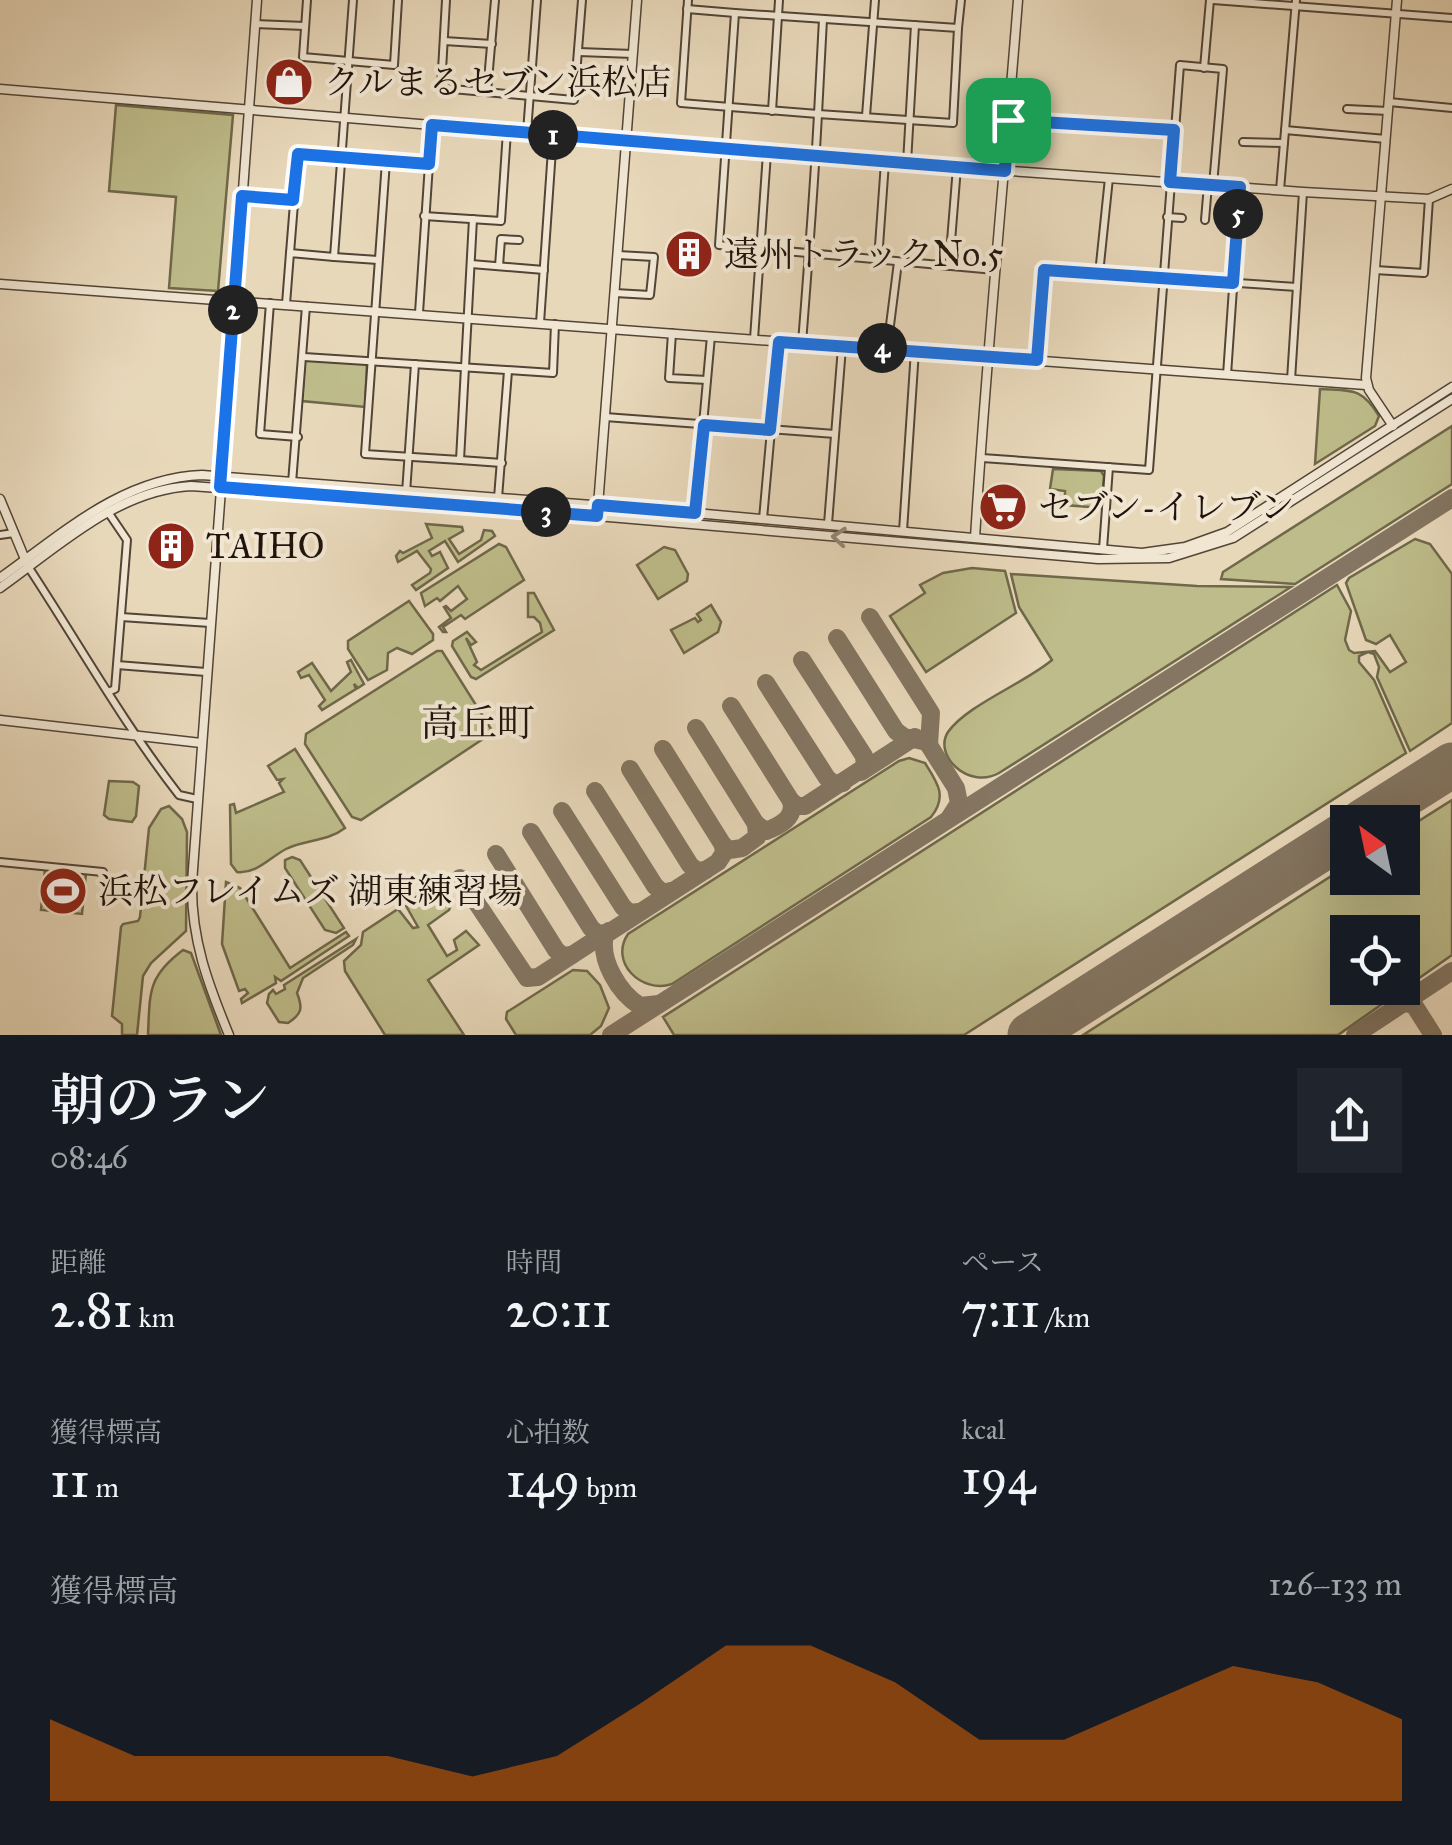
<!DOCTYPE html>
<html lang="ja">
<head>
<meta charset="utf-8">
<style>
  body { margin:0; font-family:"IM FELL Great Primer","Noto Serif JP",serif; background:#20242c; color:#f1f3f6; height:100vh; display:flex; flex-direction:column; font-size:38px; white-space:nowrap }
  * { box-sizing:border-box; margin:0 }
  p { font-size:32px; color:#9ea1a6 }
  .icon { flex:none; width:55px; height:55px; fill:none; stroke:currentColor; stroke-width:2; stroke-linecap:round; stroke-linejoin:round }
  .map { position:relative; height:1035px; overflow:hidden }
  .drawer { display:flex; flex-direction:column; background:#171b24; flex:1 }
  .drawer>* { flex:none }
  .needle { width:65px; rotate:327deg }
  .fabs { position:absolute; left:1330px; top:805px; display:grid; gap:20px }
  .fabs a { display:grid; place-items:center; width:90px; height:90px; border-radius:0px; background:#171b24; box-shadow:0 10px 40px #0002; font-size:50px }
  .pin { position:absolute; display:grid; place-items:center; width:85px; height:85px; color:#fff; margin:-42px; border-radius:20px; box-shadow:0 5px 15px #0006 }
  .km { position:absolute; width:50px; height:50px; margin:-25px; border-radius:50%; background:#222; color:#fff; font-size:28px; line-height:50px; text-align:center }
  .round { display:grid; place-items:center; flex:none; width:105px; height:105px; border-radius:0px; background:#20242c }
  .summary { display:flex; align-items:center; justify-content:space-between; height:170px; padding:0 50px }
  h1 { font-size:55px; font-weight:600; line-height:75px }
  .stats { display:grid; grid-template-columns:repeat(3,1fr); gap:15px; height:170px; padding:10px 50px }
  .stats div { display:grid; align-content:center }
  .stats b { font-size:50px; font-weight:600 }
  .stats small { font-size:28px; font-weight:400 }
  .stats p { font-size:28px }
  .chart { height:280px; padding:20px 50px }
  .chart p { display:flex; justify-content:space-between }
  .chart svg { width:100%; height:180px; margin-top:10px; fill:#b45309; opacity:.7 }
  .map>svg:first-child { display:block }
  .green { fill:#bebc8a; stroke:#6f684a; stroke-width:2.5; fill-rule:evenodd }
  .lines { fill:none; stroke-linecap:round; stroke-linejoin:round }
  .taxiway { stroke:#847662; stroke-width:18 }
  .runway { stroke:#847662; stroke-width:45 }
  .minor-casing { stroke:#524437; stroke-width:10 }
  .tertiary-casing { stroke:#524437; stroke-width:11 }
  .minor { stroke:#f0e6d2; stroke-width:6 }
  .tertiary { stroke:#f0e6d2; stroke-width:8 }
  .oneway { stroke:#928778 }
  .route-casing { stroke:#fff; stroke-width:20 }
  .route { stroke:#1a73e8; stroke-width:12 }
  .labels { text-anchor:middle; stroke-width:8; stroke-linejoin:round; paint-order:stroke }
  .poi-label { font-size:35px; fill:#20130b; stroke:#f0e6d2; text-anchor:start }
  .neighbourhood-label { font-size:38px; fill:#20130b; stroke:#f0e6d2 }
</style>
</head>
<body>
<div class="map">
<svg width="1452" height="1035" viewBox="0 0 1452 1035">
  <rect width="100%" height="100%" fill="#e8d8ba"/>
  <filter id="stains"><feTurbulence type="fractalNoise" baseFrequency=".002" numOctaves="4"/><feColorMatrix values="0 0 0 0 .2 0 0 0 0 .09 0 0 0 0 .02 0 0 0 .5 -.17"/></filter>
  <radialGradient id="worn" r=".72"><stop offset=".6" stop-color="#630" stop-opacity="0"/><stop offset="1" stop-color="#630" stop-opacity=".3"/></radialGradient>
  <g class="green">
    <path d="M116 105 233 115 218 291 169 288 176 197 109 191Z"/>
    <path d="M305 359 367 363 365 407 302 401Z"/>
    <path d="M1320 389C1352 391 1361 387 1379 416L1375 426 1315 464Z"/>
    <path d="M1452 426V484L1295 584 1221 579 1223 572Z"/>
    <path d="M1053 469 1101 471 1104 476 1101 508 1065 505V491L1050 489Z"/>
    <path d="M426 524 462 527 463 531 449 539 459 554 481 540 484 530 492 531 495 536 458 562 445 541 429 551 432 556 440 552 448 568 416 590 412 585 430 573 431 569 417 551 398 562 396 556 400 551 403 553 432 538Z"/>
    <path d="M1415 539 1430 544 1452 574V723L1410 751 1377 677 1379 667 1374 654 1368 652 1359 656V662L1374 680 1406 753 964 1035H674L663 1017 1337 585 1351 611 1345 640 1349 650 1354 653 1375 651 1390 672 1406 662 1390 635 1376 644 1366 640 1346 583 1349 578Z"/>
    <path d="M499 544 506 547 524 580 465 619 461 615 443 627 446 632H443L439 627 451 618 444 607 446 606 451 611 467 599 458 586 440 601 437 598 425 606 421 593Z"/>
    <path d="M664 547 675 550 688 574 687 581 658 599 637 565Z"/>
    <path d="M972 568 1005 571 1016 613 926 672 890 616 925 593 920 585 943 573Z"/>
    <path d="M1011 574 1197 586 1291 587 999 773C968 790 933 755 948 732 967 705 1025 683 1052 660L1019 607Z"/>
    <path d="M528 593H534L554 630 476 679 471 677 452 646 453 641 467 632 476 642 471 645 466 638 477 662 474 665 481 670 542 632 540 623 534 617H528Z"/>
    <path d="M409 601 433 634V640L412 654 397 648 388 653 387 670 368 680 348 649V641Z"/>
    <path d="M711 605 721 622 718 632 684 653 671 630 695 618 698 622 701 620 697 614Z"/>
    <path d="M437 651H442L491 729 489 735 361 820 352 817 305 744 306 734Z"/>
    <path d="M351 660 364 684 358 688 354 684 356 689 322 710 319 706 325 700 309 675 301 678 298 672 312 663 331 691 351 672 347 662Z"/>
    <path d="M295 749 345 828C327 842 306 839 286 849 269 858 257 874 237 872L231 864 230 805 234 804 236 813 284 792 279 783 283 779 277 780 268 766Z"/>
    <path d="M909 758 925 763C937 782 948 796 931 817L672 984C641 994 609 962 628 934L899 761Z"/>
    <path d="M109 781 133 782 139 786 136 816 132 822 109 819 104 815Z"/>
    <path d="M1452 800V955L1338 1035H1083L1347 866 1348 878H1402L1403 831ZM1402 932V988H1348V932Z"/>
    <path d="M169 806 182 819 187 832 186 931 151 963 143 976 137 1035H122V1024L112 1016 121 927 123 924 138 921 140 917 149 828 161 809Z"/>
    <path d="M292 857 300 860 344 928 336 933 325 930 285 868V860Z"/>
    <path d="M45 869 86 873 82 914 41 910Z"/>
    <path d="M226 882 240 888 290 968 346 932 349 936 281 981 275 977 276 983 242 1003 241 999 248 993 245 989 239 991 222 944Z"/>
    <path d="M439 883 451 905 449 910 428 925 447 956 457 950 454 940 466 931 479 945 428 980 464 1035H385L345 971 344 961 361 945 363 932 398 909 413 928 418 927 405 904Z"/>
    <path d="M356 939 353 945 303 978 297 993C303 1008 302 1014 288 1023L279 1022 267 1003 269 994 273 990 276 994 285 989 284 985Z"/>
    <path d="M183 950 191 953 221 1035H148C150 993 147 977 183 950Z"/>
    <path d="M573 970 587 971 600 985 609 1008 601 1026 590 1035H516L506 1019 507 1012Z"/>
  </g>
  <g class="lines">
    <g class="taxiway">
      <path d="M870 617 931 713 929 745"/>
      <path d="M837 638 896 731 904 737 927 742 956 788 959 803 950 817"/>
      <path d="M766 683 827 778 834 784 843 783"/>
      <path d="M731 706 791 801"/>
      <path d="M696 728 756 824"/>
      <path d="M663 749 723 845"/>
      <path d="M630 769 690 865 697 871 706 870"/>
      <path d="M861 772 915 737"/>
      <path d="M595 791 655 886 663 893 671 891"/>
      <path d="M562 811 623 907 630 913 639 912"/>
      <path d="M531 832 591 928 598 934 607 933"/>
      <path d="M496 854 556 950 563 956 572 955"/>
      <path d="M460 878 527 978 538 977 609 931"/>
      <path d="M1405 1003 1414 1005 1433 1035"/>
      <path d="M659 1004 640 1006C619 993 599 960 605 935L718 862 724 853 723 845 729 850 742 848 757 837 756 824 766 831C779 826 796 818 791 801L797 806H805L865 767 864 756 802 660"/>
      <path d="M611 1035 1452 498"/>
      <path d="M1355 1035 1452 971"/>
    </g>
    <g class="runway">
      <path d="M1362 822 1452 765"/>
      <path d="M1030 1035 1348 832"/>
    </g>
    <g class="minor-casing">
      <g id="minor">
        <path d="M307 0 303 57 394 65 398 0"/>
        <path d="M446 0 441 88 574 100 582 0"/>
        <path d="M688 0 681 103 818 114 823 19"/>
        <path d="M1213 0 1452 18"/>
        <path d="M687 9 735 13"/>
        <path d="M255 24 305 26"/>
        <path d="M958 28 961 0"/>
        <path d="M444 41 492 44"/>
        <path d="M579 52 633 54"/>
        <path d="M1204 68 1210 0"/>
        <path d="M487 92 495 0"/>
        <path d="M1389 102 1452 108"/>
        <path d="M1347 109 1388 111"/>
        <path d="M772 111 779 0"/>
        <path d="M866 116 875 0"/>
        <path d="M1008 120 1174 131"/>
        <path d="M1285 130 1386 139"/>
        <path d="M527 132 537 0"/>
        <path d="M1243 142 1284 143"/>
        <path d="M386 161 365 454 460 460 473 219"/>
        <path d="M907 163 915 25"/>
        <path d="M1280 190 1296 0"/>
        <path d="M242 196 293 200"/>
        <path d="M424 216 501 221 507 131"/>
        <path d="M1167 217 1182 218"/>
        <path d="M1205 220 1208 185"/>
        <path d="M290 253 298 154 429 164 432 125"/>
        <path d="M334 257 378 260"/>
        <path d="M878 260 885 162"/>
        <path d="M471 264 544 270"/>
        <path d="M499 266 501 239 519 240"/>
        <path d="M949 266 957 167"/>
        <path d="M1375 270 1424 273 1429 199"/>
        <path d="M1099 274 1109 178"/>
        <path d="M615 293 650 295 654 257 618 255"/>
        <path d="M270 303 260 434 298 437"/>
        <path d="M286 304 290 253 334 257 353 0"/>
        <path d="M419 313 429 164"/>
        <path d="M540 323 553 135"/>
        <path d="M672 333 669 378 707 380"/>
        <path d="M754 339 767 153"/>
        <path d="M802 343C808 267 814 190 818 114L953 123 958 28 735 13 719 245 995 270"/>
        <path d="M887 349 898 262"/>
        <path d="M304 357 553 373 555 324"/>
        <path d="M1037 360 1044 270 1297 287"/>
        <path d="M1227 375 1240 187"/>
        <path d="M1291 380 1303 192"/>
        <path d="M605 417 835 434"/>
        <path d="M982 458 1149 470 1180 65 1223 69 1213 185"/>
        <path d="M460 460 502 463"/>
        <path d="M292 483 306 306"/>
        <path d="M406 493 415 364"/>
        <path d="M498 498 508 371"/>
        <path d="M108 512 127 540 115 689 108 692"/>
        <path d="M695 513 711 336"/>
        <path d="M763 519 779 341"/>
        <path d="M828 524 842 347"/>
        <path d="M903 531 915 350"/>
        <path d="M0 535 14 533"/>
        <path d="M1103 549 1109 467"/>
        <path d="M29 568C79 644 123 723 179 795L197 799"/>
        <path d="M121 617 210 623"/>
        <path d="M117 665 206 672"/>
        <path d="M0 862 103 872"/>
      </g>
    </g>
    <g class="tertiary-casing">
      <g id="tertiary">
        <path d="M0 89 816 157 1303 192 1429 199 1452 189"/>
        <path d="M0 284 1366 385"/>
        <path d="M1393 426 1369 390 1366 378 1397 0"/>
        <path d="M0 499 27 564"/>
        <path d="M598 506 637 0"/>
        <path d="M975 538C986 359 1004 180 1018 0"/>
        <path d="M0 578C62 534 122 478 202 475L695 513 1142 553 1185 547 1227 532 1452 387"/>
        <path d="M0 588C58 547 117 490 191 486L597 516 1098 559 1169 558 1233 538 1452 399"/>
        <path d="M0 720 201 743"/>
        <path d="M229 1035C208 984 191 939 192 883L257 0"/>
      </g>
    </g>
    <use href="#minor" class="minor"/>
    <use href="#tertiary" class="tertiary"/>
  </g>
  <defs><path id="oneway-chevron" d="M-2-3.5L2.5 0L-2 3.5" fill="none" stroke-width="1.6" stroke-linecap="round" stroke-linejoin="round" transform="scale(2.5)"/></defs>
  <use class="oneway" href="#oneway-chevron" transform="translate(839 537) rotate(-175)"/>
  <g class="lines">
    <g class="route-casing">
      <path id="route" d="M1008 120 1174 130 1170 182 1240 187 1233 283 1044 270 1037 360 779 342 770 430 704 425 695 513 598 505 597 516 220 487 242 196 293 200 298 154 429 164 432 125 1005 171Z"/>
    </g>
    <use href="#route" class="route"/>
  </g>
  <defs>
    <g id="shop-disc" transform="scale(2.5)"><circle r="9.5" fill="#8f2418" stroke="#f0e6d2"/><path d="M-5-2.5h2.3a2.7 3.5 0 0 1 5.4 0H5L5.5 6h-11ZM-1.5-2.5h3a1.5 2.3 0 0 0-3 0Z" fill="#fff"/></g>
    <g id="building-disc" transform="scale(2.5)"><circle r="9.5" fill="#8f2418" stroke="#f0e6d2"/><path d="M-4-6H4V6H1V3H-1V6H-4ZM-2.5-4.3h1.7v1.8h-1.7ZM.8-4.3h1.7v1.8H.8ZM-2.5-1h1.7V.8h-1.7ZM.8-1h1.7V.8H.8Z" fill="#fff"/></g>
    <g id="supermarket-disc" transform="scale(2.5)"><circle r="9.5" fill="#8f2418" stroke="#f0e6d2"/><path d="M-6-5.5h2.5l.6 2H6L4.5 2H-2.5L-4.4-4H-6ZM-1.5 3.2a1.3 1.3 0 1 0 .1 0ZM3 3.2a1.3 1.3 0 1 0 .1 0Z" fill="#fff"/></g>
    <g id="stadium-disc" transform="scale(2.5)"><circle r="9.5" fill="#8f2418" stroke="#f0e6d2"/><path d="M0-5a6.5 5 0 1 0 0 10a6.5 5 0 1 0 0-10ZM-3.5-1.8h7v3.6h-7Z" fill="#fff"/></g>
  </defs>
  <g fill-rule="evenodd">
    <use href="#shop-disc" x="289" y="82"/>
    <use href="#building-disc" x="689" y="254"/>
    <use href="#supermarket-disc" x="1003" y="507"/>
    <use href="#building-disc" x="171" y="546"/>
    <use href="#stadium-disc" x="63" y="891"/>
  </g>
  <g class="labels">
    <g class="poi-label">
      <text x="324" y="94">クルまるセブン浜松店</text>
      <text x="724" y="266">遠州トラックNo.5</text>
      <text x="1038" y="519">セブン-イレブン</text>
      <text x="206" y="558">TAIHO</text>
      <text x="98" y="903">浜松フレイムズ 湖東練習場</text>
    </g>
    <g class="neighbourhood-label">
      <text x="478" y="736">高丘町</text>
    </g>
  </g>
  <rect width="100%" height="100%" filter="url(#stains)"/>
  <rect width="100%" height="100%" fill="url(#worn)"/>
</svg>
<div class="fabs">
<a><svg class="needle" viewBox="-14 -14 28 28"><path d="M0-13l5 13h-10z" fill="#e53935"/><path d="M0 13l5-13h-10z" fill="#9ea1a6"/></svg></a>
<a><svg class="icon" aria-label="locate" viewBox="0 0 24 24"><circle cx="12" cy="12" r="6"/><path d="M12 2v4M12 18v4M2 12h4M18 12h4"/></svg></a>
</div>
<div class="pin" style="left:1008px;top:120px;background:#1e9e55"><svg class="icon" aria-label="arrive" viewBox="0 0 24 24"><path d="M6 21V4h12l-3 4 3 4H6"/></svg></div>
<b class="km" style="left:553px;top:135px">1</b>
<b class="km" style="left:233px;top:310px">2</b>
<b class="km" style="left:546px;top:512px">3</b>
<b class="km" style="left:882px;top:348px">4</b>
<b class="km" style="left:1238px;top:214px">5</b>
</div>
<section class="drawer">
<div class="summary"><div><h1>朝のラン</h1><p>08:46</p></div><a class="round"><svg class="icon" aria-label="share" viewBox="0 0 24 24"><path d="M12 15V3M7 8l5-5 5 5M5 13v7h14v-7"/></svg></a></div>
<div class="stats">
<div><p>距離</p><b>2.81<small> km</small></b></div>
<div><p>時間</p><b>20:11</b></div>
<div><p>ペース</p><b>7:11<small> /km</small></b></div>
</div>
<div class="stats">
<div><p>獲得標高</p><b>11<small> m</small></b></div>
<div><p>心拍数</p><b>149<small> bpm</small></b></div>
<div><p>kcal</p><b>194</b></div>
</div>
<div class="chart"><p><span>獲得標高</span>126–133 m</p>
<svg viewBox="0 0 160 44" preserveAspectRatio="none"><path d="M0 44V24L10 33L20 33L30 33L40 33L50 38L60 33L70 20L80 6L90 6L100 15L110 29L120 29L130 20L140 11L150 15L160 24V44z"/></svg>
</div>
</section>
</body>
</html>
